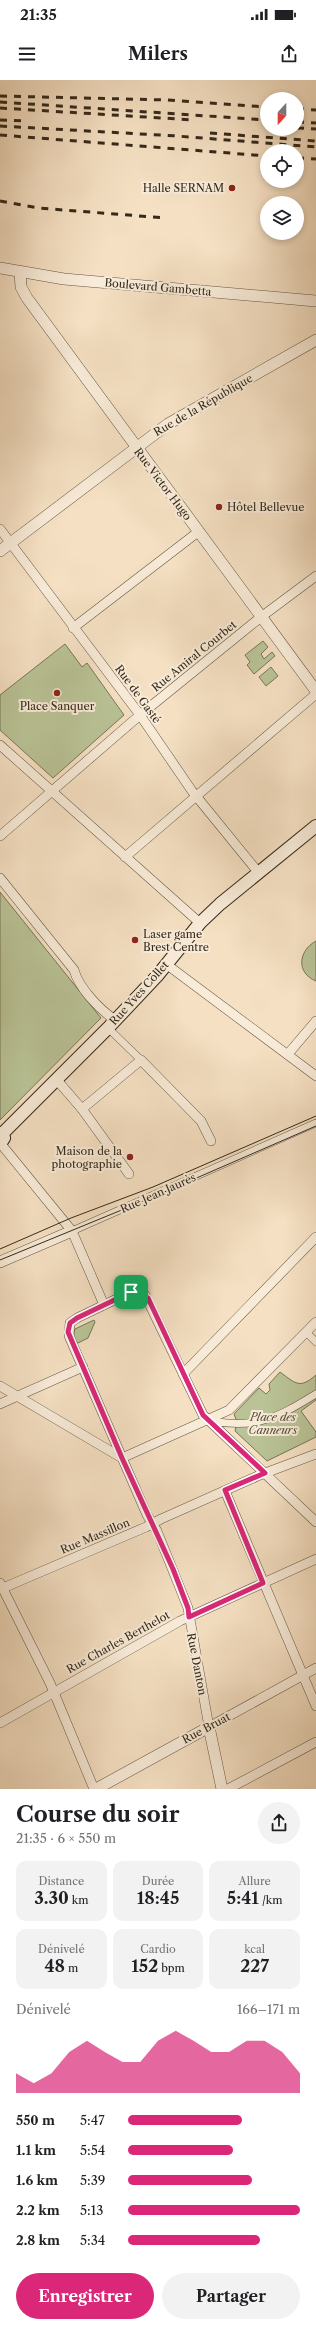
<!DOCTYPE html>
<html lang="fr">
<head>
<meta charset="utf-8">
<style>
  body { margin:0; font-family:"Libre Caslon Text",serif; background:#f2f2f2; color:#202124; height:100vh; display:flex; flex-direction:column; font-size:15px; white-space:nowrap }
  * { box-sizing:border-box; margin:0 }
  p { font-size:13px; color:#757577 }
  .icon { flex:none; width:22px; height:22px; fill:none; stroke:currentColor; stroke-width:2; stroke-linecap:round; stroke-linejoin:round }
  .map { position:relative; height:1709px; overflow:hidden }
  .sheet { display:flex; flex-direction:column; background:#fff; flex:1 }
  .sheet>* { flex:none }
  .needle { width:26px; rotate:201deg }
  .fabs { position:absolute; left:260px; top:12px; display:grid; gap:8px }
  .fabs a { display:grid; place-items:center; width:44px; height:44px; border-radius:50%; background:#fff; box-shadow:0 2px 6px #0003; font-size:20px }
  .pin { position:absolute; display:grid; place-items:center; width:34px; height:34px; color:#fff; margin:-17px; border-radius:8px; box-shadow:0 2px 6px #0006 }
  .round { display:grid; place-items:center; flex:none; width:42px; height:42px; border-radius:21px; background:#f2f2f2 }
  .summary { display:flex; align-items:center; justify-content:space-between; height:68px; padding:0 16px }
  h1 { font-size:22px; font-weight:800; line-height:30px }
  .figures { display:grid; grid-template-columns:repeat(3,1fr); gap:6px; height:68px; padding:4px 16px }
  .figures div { display:grid; align-content:center; border-radius:10px; background:#f2f2f2; text-align:center }
  .figures b { font-size:17px; font-weight:800 }
  .figures small { font-size:11px; font-weight:400 }
  .figures p { font-size:11px }
  .chart { height:112px; padding:8px 16px }
  .chart p { display:flex; justify-content:space-between }
  .chart svg { width:100%; height:72px; margin-top:4px; fill:#db2777; opacity:.7 }
  .button { display:flex; gap:8px; margin-top:auto; padding:8px 16px }
  .button a { flex:1; height:46px; border-radius:24px; background:#db2777; color:#fff; font-size:16px; font-weight:800; line-height:46px; text-align:center }
  .button a+a { background:#f2f2f2; color:#202124 }
  ul { padding:0 16px; list-style:none; font-size:13px }
  li { display:grid; grid-template-columns:64px 48px 1fr; align-items:center; height:30px }
  li i { height:10px; border-radius:5px; background:#db2777 }
  .status { display:flex; justify-content:space-between; align-items:center; height:28px; padding:0 20px; background:#fff; direction:ltr }
  .status svg { height:11px; fill:currentColor }
  header { display:flex; justify-content:space-between; align-items:center; height:52px; padding:0 16px; background:#fff; font-size:18px; font-weight:800 }
  .map>svg:first-child { display:block }
  .green { fill:#b9c396; stroke:#767658 }
  .lines { fill:none; stroke-linecap:round; stroke-linejoin:round }
  .pedestrian-casing { stroke:#645744; stroke-width:8 }
  .minor-casing { stroke:#645744; stroke-width:10 }
  .tertiary-casing { stroke:#645744; stroke-width:12 }
  .secondary-casing { stroke:#34291a; stroke-width:14 }
  .pedestrian { stroke:#f8ebd8; stroke-width:7 }
  .minor { stroke:#f8ebd8; stroke-width:9 }
  .tertiary { stroke:#f8ebd8; stroke-width:11 }
  .secondary { stroke:#f8ebd8; stroke-width:12 }
  .tram { stroke:#34291a; stroke-width:1 }
  .rail { stroke:#34291a; stroke-width:3; stroke-dasharray:7 7; stroke-linecap:butt }
  .route-casing { stroke:#fff; stroke-width:8 }
  .route { stroke:#db2777; stroke-width:5 }
  .poi-dot { fill:#8f2418; stroke:#f8ebd8; stroke-width:1.5 }
  .labels { text-anchor:middle; stroke-width:4; stroke-linejoin:round; paint-order:stroke }
  .poi-label { font-size:11px; fill:#34291a; stroke:#f8ebd8; text-anchor:end }
  .street-label { font-size:11px; fill:#34291a; stroke:#f8ebd8 }
  .park-label { font-size:11px; font-style:italic; fill:#555039; stroke:#f8ebd8 }
</style>
</head>
<body>
<div class="status"><b>21:35</b><svg viewBox="0 0 49 12"><path d="M0 12V9h3v3zM5 12V6h3v6zM10 12V3h3v9zM15 12V0h3v12zM26 1h20v11H26zM47 4h2v5h-2z"/></svg></div>
<header><svg class="icon" aria-label="menu" viewBox="0 0 24 24"><path d="M4 6h16M4 12h16M4 18h16"/></svg>Milers<svg class="icon" aria-label="share" viewBox="0 0 24 24"><path d="M12 15V3M7 8l5-5 5 5M5 13v7h14v-7"/></svg></header>
<div class="map">
<svg width="316" height="1709" viewBox="0 0 316 1709">
  <rect width="100%" height="100%" fill="#f5e0c3"/>
  <filter id="stains"><feTurbulence type="fractalNoise" baseFrequency=".005" numOctaves="4"/><feColorMatrix values="0 0 0 0 .2 0 0 0 0 .09 0 0 0 0 .02 0 0 0 .5 -.17"/></filter>
  <radialGradient id="worn" r=".72"><stop offset=".6" stop-color="#630" stop-opacity="0"/><stop offset="1" stop-color="#630" stop-opacity=".3"/></radialGradient>
  <g class="green">
    <path d="M263 561 268 567 261 574 264 579 272 572 275 576 254 594 247 585 250 582 245 575Z"/>
    <path d="M65 564 82 587 87 583 124 635 53 698 0 650V615Z"/>
    <path d="M271 587 278 596 266 606 259 597Z"/>
    <path d="M0 812 101 938 0 1040Z"/>
    <path d="M316 861V901C296 893 298 871 316 861Z"/>
    <path d="M94 1240 95 1242 88 1258 78 1263C73 1260 73 1254 75 1249Z"/>
    <path d="M280 1292C296 1304 300 1309 316 1295V1320L301 1331 316 1352V1357L267 1381 235 1351 237 1342 234 1334 259 1308 266 1314 270 1310 269 1304Z"/>
  </g>
  <g class="lines">
    <g class="pedestrian-casing">
      <g id="pedestrian">
        <path d="M108 948 141 980"/>
        <path d="M72 1151 316 1043"/>
        <path d="M306 1252 316 1262"/>
        <path d="M210 1341C257 1349 277 1338 316 1314"/>
      </g>
    </g>
    <g class="minor-casing">
      <g id="minor">
        <path d="M0 449 140 635 192 711 258 792"/>
        <path d="M73 548 198 452"/>
        <path d="M0 665 200 843"/>
        <path d="M0 756 140 635 261 537 316 496"/>
        <path d="M125 777 316 614"/>
        <path d="M0 798 74 890C79 908 99 929 115 940"/>
        <path d="M166 884 316 996"/>
        <path d="M288 974 316 941"/>
        <path d="M56 999 82 1029 129 1094"/>
        <path d="M82 1029 141 980 201 1041 211 1061"/>
        <path d="M1 1064 72 1151 104 1225"/>
        <path d="M183 1294 316 1157"/>
        <path d="M0 1306 122 1378 229 1330 316 1242"/>
        <path d="M0 1324 83 1287"/>
        <path d="M225 1411 316 1626"/>
        <path d="M316 1442 203 1335 145 1215 131 1212 77 1238 70 1243 69 1256 147 1435 157 1451 188 1528 209 1647 316 1588"/>
        <path d="M0 1503 50 1603 94 1709"/>
        <path d="M3 1508 146 1447 161 1439 260 1395 316 1374"/>
        <path d="M0 1643 180 1541 316 1479"/>
        <path d="M228 1709 316 1662"/>
      </g>
    </g>
    <g class="tertiary-casing">
      <g id="tertiary">
        <path d="M0 188 64 199 316 221"/>
        <path d="M20 192 21 207 27 218 316 611"/>
        <path d="M0 471 168 344 316 260"/>
        <path d="M0 1182 72 1151"/>
        <path d="M96 1709 209 1647 222 1709"/>
      </g>
    </g>
    <g class="secondary-casing">
      <g id="secondary">
        <path d="M0 1053 4 1058 0 1064"/>
        <path d="M2 1054 108 948 157 896 200 843 220 824 316 746"/>
      </g>
    </g>
    <use href="#pedestrian" class="pedestrian"/>
    <use href="#minor" class="minor"/>
    <use href="#tertiary" class="tertiary"/>
    <use href="#secondary" class="secondary"/>
    <g class="tram">
      <path d="M0 1169 71 1138 153 1107 316 1036"/>
      <path d="M0 1180 146 1120 316 1046"/>
    </g>
    <g class="rail">
      <path d="M0 16 167 20 267 27"/>
      <path d="M0 22 267 40"/>
      <path d="M0 28 194 40"/>
      <path d="M297 29 316 30"/>
      <path d="M0 40 25 41"/>
      <path d="M297 42 316 43"/>
      <path d="M0 46 177 56 316 67"/>
      <path d="M297 48 316 49"/>
      <path d="M210 53 316 61"/>
      <path d="M0 55 267 76"/>
      <path d="M297 78 316 79"/>
      <path d="M0 121 38 128 166 138"/>
    </g>
  </g>
  <g class="lines">
    <g class="route-casing">
      <path id="route" d="M131 1212 140 1213 148 1218 203 1335 265 1393 225 1410 263 1503 189 1537 188 1528 173 1489 122 1378 68 1252 70 1243 77 1238Z"/>
    </g>
    <use href="#route" class="route"/>
  </g>
  <g class="poi-dot">
    <circle cx="232" cy="108" r="4"/>
    <circle cx="219" cy="427" r="4"/>
    <circle cx="57" cy="613" r="4"/>
    <circle cx="135" cy="860" r="4"/>
    <circle cx="130" cy="1077" r="4"/>
  </g>
  <g class="labels">
    <g class="poi-label">
      <text x="224" y="112">Halle SERNAM</text>
      <text x="227" y="431" text-anchor="start">Hôtel Bellevue</text>
      <text x="57" y="630" text-anchor="middle">Place Sanquer</text>
      <text x="143" y="858" text-anchor="start">Laser game<tspan x="143" dy="13">Brest Centre</tspan></text>
      <text x="122" y="1075">Maison de la<tspan x="122" dy="13">photographie</tspan></text>
    </g>
    <g class="street-label">
      <text transform="translate(158 207) rotate(5)" y="4">Boulevard Gambetta</text>
      <text transform="translate(203 325) rotate(-30)" y="4">Rue de la République</text>
      <text transform="translate(163 404) rotate(53)" y="4">Rue Victor Hugo</text>
      <text transform="translate(194 576) rotate(-39)" y="4">Rue Amiral Courbet</text>
      <text transform="translate(138 614) rotate(54)" y="4">Rue de Gasté</text>
      <text transform="translate(139 913) rotate(-48)" y="4">Rue Yves Collet</text>
      <text transform="translate(158 1113) rotate(-24)" y="4">Rue Jean Jaurès</text>
      <text transform="translate(95 1456) rotate(-23)" y="4">Rue Massillon</text>
      <text transform="translate(118 1562) rotate(-29)" y="4">Rue Charles Berthelot</text>
      <text transform="translate(197 1584) rotate(79)" y="4">Rue Danton</text>
      <text transform="translate(206 1648) rotate(-28)" y="4">Rue Bruat</text>
    </g>
    <g class="park-label">
      <text x="273" y="1341">Place des<tspan x="273" dy="13">Canneurs</tspan></text>
    </g>
  </g>
  <rect width="100%" height="100%" filter="url(#stains)"/>
  <rect width="100%" height="100%" fill="url(#worn)"/>
</svg>
<div class="fabs">
<a><svg class="needle" viewBox="-14 -14 28 28"><path d="M0-13l5 13h-10z" fill="#e53935"/><path d="M0 13l5-13h-10z" fill="#757577"/></svg></a>
<a><svg class="icon" aria-label="locate" viewBox="0 0 24 24"><circle cx="12" cy="12" r="6"/><path d="M12 2v4M12 18v4M2 12h4M18 12h4"/></svg></a>
<a><svg class="icon" aria-label="layers" viewBox="0 0 24 24"><path d="M12 4l9 5-9 5-9-5zM3 14l9 5 9-5"/></svg></a>
</div>
<div class="pin" style="left:131px;top:1212px;background:#1e9e55"><svg class="icon" aria-label="arrive" viewBox="0 0 24 24"><path d="M6 21V4h12l-3 4 3 4H6"/></svg></div>
</div>
<section class="sheet">
<div class="summary"><div><h1>Course du soir</h1><p>21:35 · 6 × 550 m</p></div><a class="round"><svg class="icon" aria-label="share" viewBox="0 0 24 24"><path d="M12 15V3M7 8l5-5 5 5M5 13v7h14v-7"/></svg></a></div>
<div class="figures">
<div><p>Distance</p><b>3.30<small> km</small></b></div>
<div><p>Durée</p><b>18:45</b></div>
<div><p>Allure</p><b>5:41<small> /km</small></b></div>
</div>
<div class="figures">
<div><p>Dénivelé</p><b>48<small> m</small></b></div>
<div><p>Cardio</p><b>152<small> bpm</small></b></div>
<div><p>kcal</p><b>227</b></div>
</div>
<div class="chart"><p><span>Dénivelé</span>166–171 m</p>
<svg viewBox="0 0 160 44" preserveAspectRatio="none"><path d="M0 44V32L10 38L20 32L30 19L40 12L50 19L60 25L70 25L80 12L90 6L100 12L110 19L120 19L130 12L140 12L150 19L160 32V44z"/></svg>
</div>
<ul>
<li><b>550 m</b>5:47<i style="width:66%"></i></li>
<li><b>1.1 km</b>5:54<i style="width:61%"></i></li>
<li><b>1.6 km</b>5:39<i style="width:72%"></i></li>
<li><b>2.2 km</b>5:13<i style="width:100%"></i></li>
<li><b>2.8 km</b>5:34<i style="width:77%"></i></li>
</ul>
<div class="button"><a>Enregistrer</a><a>Partager</a></div>
</section>
</body>
</html>
